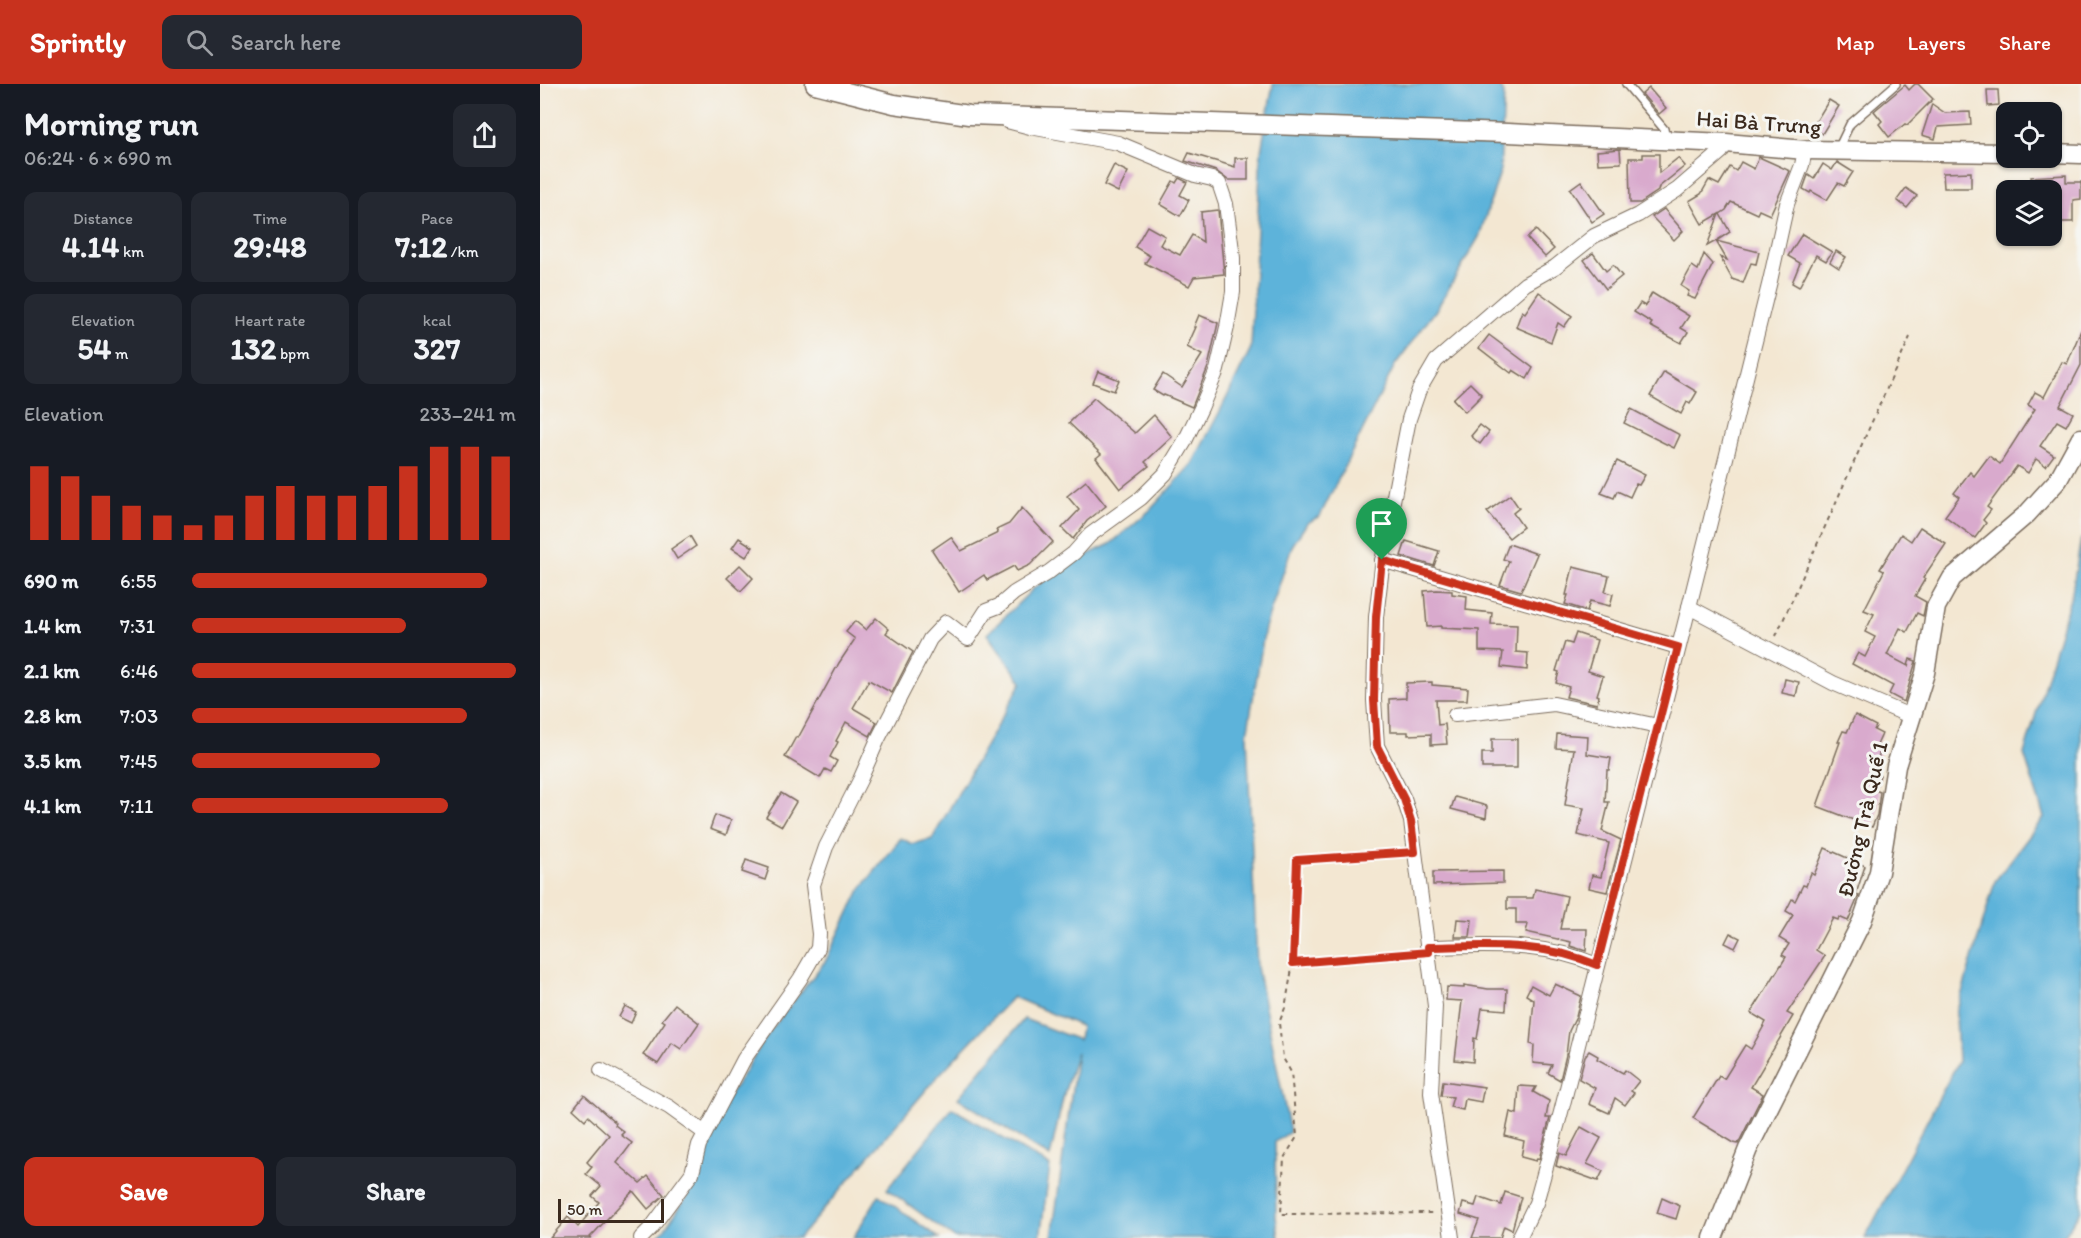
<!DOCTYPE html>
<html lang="en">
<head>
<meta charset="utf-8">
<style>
  body { margin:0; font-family:Itim,sans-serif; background:#242831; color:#f1f3f6; height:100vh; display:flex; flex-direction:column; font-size:22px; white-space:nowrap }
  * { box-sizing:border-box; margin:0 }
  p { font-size:20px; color:#9ea1a6 }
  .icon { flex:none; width:33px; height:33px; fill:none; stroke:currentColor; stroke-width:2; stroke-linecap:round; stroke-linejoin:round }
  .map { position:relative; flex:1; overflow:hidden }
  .sheet { display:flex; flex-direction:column; background:#171b24; width:540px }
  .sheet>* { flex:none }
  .controls { position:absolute; left:1456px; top:18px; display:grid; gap:12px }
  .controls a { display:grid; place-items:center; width:66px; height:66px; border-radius:12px; background:#171b24; box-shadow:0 2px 4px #0004; font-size:30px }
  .scale { position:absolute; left:18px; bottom:15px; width:106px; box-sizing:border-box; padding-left:6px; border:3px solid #3b2a1e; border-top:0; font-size:16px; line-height:21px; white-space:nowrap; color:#3b2a1e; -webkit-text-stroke:4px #f6f6f2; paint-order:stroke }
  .pin { position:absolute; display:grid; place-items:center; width:51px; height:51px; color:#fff; margin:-62px -26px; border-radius:50% 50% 50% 0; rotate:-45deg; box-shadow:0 0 6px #0007 }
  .pin .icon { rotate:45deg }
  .round { display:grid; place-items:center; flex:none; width:63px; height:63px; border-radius:12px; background:#242831 }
  .head { display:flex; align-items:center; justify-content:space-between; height:102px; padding:0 24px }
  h1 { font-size:33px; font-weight:700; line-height:45px }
  .metrics { display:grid; grid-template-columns:repeat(3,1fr); gap:9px; height:102px; padding:6px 24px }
  .metrics div { display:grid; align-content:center; border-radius:12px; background:#242831; text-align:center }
  .metrics b { font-size:30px; font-weight:700 }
  .metrics small { font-size:16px; font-weight:400 }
  .metrics p { font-size:16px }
  .chart { height:168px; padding:12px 24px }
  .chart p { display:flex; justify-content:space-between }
  .chart svg { width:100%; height:108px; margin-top:6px; stroke:#c8321e; stroke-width:6 }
  .primary-button { display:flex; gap:12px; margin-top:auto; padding:12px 24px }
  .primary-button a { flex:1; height:69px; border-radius:12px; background:#c8321e; color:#fff; font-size:24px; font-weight:700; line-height:69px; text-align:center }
  .primary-button a+a { background:#242831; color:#f1f3f6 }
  ul { padding:0 24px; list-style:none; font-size:20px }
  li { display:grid; grid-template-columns:96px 72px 1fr; align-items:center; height:45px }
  li i { height:15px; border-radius:8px; background:#c8321e }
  header { display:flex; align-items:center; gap:36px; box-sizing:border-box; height:84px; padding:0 30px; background:#c8321e; color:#fff }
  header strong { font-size:28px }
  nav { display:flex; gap:33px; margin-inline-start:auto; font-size:21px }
  .search { width:420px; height:54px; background:#242831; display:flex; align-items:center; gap:15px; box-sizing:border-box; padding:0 21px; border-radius:12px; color:#9ea1a6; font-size:22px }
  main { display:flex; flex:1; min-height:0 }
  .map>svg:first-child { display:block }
  .water { fill:#5db3da; stroke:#4c6e7c; stroke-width:1.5 }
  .building { fill:#d9aacd }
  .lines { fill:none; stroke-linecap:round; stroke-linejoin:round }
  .service-casing { stroke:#7b6c5d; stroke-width:10 }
  .minor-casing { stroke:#7b6c5d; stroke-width:16 }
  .tertiary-casing { stroke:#7b6c5d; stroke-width:21 }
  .path { stroke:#7b6c5d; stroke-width:2; stroke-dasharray:4.5 4.5; stroke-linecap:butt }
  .service { stroke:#fff; stroke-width:7 }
  .minor { stroke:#fff; stroke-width:14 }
  .tertiary { stroke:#fff; stroke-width:18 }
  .route-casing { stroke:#fff; stroke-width:12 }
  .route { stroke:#c8321e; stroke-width:8 }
  .labels { text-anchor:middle; stroke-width:6; stroke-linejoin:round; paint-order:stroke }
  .street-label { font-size:22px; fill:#3b2a1e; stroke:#f6f6f2 }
</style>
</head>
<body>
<header>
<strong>Sprintly</strong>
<div class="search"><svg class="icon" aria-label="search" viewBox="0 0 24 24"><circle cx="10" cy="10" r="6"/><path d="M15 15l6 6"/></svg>Search here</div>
<nav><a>Map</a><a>Layers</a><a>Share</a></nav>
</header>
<main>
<section class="sheet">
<div class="head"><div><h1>Morning run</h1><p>06:24 · 6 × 690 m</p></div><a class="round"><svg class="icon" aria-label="share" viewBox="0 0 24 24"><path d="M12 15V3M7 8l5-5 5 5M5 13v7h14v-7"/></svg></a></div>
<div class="metrics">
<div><p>Distance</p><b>4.14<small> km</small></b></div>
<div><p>Time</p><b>29:48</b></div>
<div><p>Pace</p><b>7:12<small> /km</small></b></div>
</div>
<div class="metrics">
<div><p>Elevation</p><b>54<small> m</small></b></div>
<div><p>Heart rate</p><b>132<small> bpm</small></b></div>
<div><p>kcal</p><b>327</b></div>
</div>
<div class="chart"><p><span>Elevation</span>233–241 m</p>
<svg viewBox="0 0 160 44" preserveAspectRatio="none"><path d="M5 44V14M15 44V18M25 44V26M35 44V30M45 44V34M55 44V38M65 44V34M75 44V26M85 44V22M95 44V26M105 44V26M115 44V22M125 44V14M135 44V6M145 44V6M155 44V10"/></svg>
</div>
<ul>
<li><b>690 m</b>6:55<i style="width:91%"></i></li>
<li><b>1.4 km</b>7:31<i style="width:66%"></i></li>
<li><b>2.1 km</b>6:46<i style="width:100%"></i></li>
<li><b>2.8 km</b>7:03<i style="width:85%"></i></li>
<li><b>3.5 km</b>7:45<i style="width:58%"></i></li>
<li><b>4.1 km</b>7:11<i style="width:79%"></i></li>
</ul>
<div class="primary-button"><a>Save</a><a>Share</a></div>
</section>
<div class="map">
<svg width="1541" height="1154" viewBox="0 0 1541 1154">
  <rect width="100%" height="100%" fill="#f6f6f2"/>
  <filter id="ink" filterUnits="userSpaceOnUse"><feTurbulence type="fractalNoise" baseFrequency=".0167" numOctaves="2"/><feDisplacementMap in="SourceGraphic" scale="12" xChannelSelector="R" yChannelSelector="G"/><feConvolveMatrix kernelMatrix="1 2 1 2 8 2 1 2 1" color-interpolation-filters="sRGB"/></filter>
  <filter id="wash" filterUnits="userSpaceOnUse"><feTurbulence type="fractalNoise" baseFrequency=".008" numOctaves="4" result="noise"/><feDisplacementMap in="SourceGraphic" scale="24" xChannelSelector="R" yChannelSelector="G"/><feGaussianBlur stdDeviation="1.35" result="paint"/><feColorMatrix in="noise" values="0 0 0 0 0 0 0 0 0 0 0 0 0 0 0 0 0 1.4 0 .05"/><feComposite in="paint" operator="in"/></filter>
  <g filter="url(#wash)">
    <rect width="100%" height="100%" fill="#f3e7d2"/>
    <g class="water">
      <path d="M733 0H959L964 10 960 88 939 153 896 226 855 281 780 432 767 439 752 462 725 544 707 651 717 883 750 1048 735 1058 736 1133 739 1154H512L537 968 524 1010 510 1073 418 1014 484 935 539 956 541 942 473 913 399 991 259 1154H115L124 1146 153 1104 175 1041 189 1012 231 946 286 876 320 806 361 754 372 760 392 755 482 598 447 550 493 505 522 483 570 460 610 426 652 380 680 327 711 264 721 67Z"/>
      <path d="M1541 454V1126L1523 1154H1325L1418 978 1416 929 1455 797 1504 733 1484 670 1532 508Z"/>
      <path d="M412 1024 510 1082 500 1154H415L347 1105Z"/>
      <path d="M339 1111 399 1154H313Z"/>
    </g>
    <g id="blocks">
      <g class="building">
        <path d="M1375 0H1378L1393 15 1367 41 1365 40 1349 53 1339 40 1342 37 1334 27 1365 1 1369 6Z"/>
        <path d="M1109 4 1126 24 1119 30 1102 10Z"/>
        <path d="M1447 6H1458L1459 21 1448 22Z"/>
        <path d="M1289 16 1299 22 1282 50 1272 44Z"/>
        <path d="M1392 20 1405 29 1430 28 1431 41 1398 43 1395 55 1382 51Z"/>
        <path d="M1080 65 1081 79 1058 80 1057 67Z"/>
        <path d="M649 69 695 83V74H708V96H688L676 87 645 77Z"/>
        <path d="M1103 70H1119V89L1138 74 1145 82 1119 103 1118 107 1100 119H1090L1089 74H1103Z"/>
        <path d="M1219 73 1250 87 1230 131 1219 126 1217 130 1191 118 1186 126 1180 130 1190 148 1176 157 1219 168 1216 180 1211 179 1203 199 1192 195 1180 173 1187 176 1176 157 1167 162 1179 130 1162 140 1149 117 1161 110 1169 96 1179 101 1190 83 1196 87 1201 78 1214 85Z"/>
        <path d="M1297 78 1313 88 1304 102 1298 99 1287 116 1271 107 1270 109 1263 105 1268 91 1274 95 1283 80 1292 86Z"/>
        <path d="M574 81 588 88 578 108 564 101Z"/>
        <path d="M1431 88V104H1404L1403 89Z"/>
        <path d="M1526 91V98H1541V115L1533 116V138H1512V106H1492L1491 93Z"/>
        <path d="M639 94 647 98 640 111 649 116 640 132 620 120 633 97 636 99Z"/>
        <path d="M1041 97 1064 130 1052 138 1030 105Z"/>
        <path d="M1366 104 1377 112 1367 124 1357 116Z"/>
        <path d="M1124 125 1143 147 1134 156 1112 133Z"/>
        <path d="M678 126 684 190 654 193 649 202 605 179 610 172 595 163 607 142 625 152 620 161 640 171 652 151 663 158 661 128Z"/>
        <path d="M996 146 1014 165 1005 173 987 154Z"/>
        <path d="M1262 150 1292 168 1286 177 1276 171 1259 203 1252 199 1260 179 1248 172Z"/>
        <path d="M1296 167 1306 173 1299 184 1290 178Z"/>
        <path d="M1053 169 1066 187 1073 181 1082 192 1066 205 1044 176Z"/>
        <path d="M1164 170 1173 180 1155 215 1147 212 1149 207 1141 202 1152 182 1158 186Z"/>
        <path d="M999 208 1032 232 1024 243 1018 239 1011 258 976 243 982 227 985 229Z"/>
        <path d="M1112 209 1149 232 1141 244 1148 248 1141 259 1110 242 1112 239 1094 228 1100 219 1105 222Z"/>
        <path d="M659 231 678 239 668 283 652 323 624 311 623 312 613 306 623 290 642 303 662 271 647 263 656 243H654Z"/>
        <path d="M1541 246V281L1520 322 1533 329 1526 342 1517 337 1500 362 1514 371 1506 382 1496 375 1488 389 1477 382 1447 423 1451 426 1443 436 1446 439 1435 454 1405 432 1419 413 1414 409 1430 388 1434 392 1449 372 1460 380 1495 325 1488 321 1495 308 1504 313 1522 278 1527 280Z"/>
        <path d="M949 251 993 284 987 295 973 286 971 289 939 264Z"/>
        <path d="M558 287 579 296 574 307 553 299Z"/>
        <path d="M1124 288 1157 308 1150 320 1147 318 1141 330 1110 312Z"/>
        <path d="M930 299 942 311 925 328 913 315Z"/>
        <path d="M554 314 595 349 614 331 632 353 605 378 609 382 580 405 556 374 561 370 529 339Z"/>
        <path d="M1091 325 1140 351 1134 364 1084 339Z"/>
        <path d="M940 341 949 348 940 360 931 352Z"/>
        <path d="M1077 377 1105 391 1099 401 1096 400 1090 413 1077 407 1074 414 1061 409Z"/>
        <path d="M546 397 566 422 547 437 533 455 522 444 539 426 527 412Z"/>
        <path d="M970 411 979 424 973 429 983 443 969 454 947 428Z"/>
        <path d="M482 424 513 458 490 481 477 487 474 482 447 496 444 491 419 508 392 466 411 453 421 467 458 449 456 446 469 440Z"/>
        <path d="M1380 443 1406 460 1383 494 1385 495 1375 512 1386 518 1383 532 1377 529 1367 548 1360 544 1347 571 1368 582 1370 575 1376 577 1364 618 1349 610 1353 602 1312 580 1318 569 1325 573 1335 553 1325 548 1334 530 1324 526 1344 487 1340 485 1361 450 1371 457Z"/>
        <path d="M150 452 156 462 137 475 131 465Z"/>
        <path d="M199 454 213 463 206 473 192 464Z"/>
        <path d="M866 457 899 467 894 482 861 472Z"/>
        <path d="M969 460 997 470 981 507 960 501 969 477 963 475Z"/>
        <path d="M200 481 213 494 201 507 187 494Z"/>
        <path d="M1033 483 1069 492 1065 508 1073 510 1070 522 1050 517 1047 527 1025 520 1028 511H1026Z"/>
        <path d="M897 506 912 507V510L927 512 926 526 952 529 951 540 977 541 976 568 988 569 987 586 961 583 963 568 939 567V546L901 544V542L887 543 884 507Z"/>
        <path d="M336 534 349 545 346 549 373 568 352 609 329 596 313 624 337 638 330 652 306 638 296 657 298 658 290 673 297 677 291 688 285 685 280 694 245 673 256 653 258 654 299 579 315 555 306 548 315 537 326 546Z"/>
        <path d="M1036 549 1057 556 1048 587 1063 592 1057 611 1059 612 1057 620 1026 613 1029 603 1016 599 1019 588 1016 587 1025 558 1032 560Z"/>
        <path d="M1245 595 1259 598 1256 612 1242 609Z"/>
        <path d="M892 598V601L928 604 927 616H896L898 641 905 640 907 660 891 661V650L868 651V648H850L849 615 866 614V599Z"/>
        <path d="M1315 631 1336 642 1334 646 1342 650 1337 661 1342 663 1332 689 1340 691 1335 706 1340 708 1337 731 1332 743 1277 722 1300 658H1298L1303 647 1307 648Z"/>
        <path d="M1017 650 1048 652 1047 670 1071 674 1069 686H1067L1065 718H1069L1062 747 1081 756 1067 808 1049 804 1052 791 1061 793 1069 759 1038 751 1044 724 1025 721 1034 665 1016 664Z"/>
        <path d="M952 655H977V684H942V669H952Z"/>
        <path d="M241 709 256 718 242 742 226 733Z"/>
        <path d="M915 713 947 722 946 734 911 725Z"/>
        <path d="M175 731 191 736 186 751 170 745Z"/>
        <path d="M1285 764 1325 782 1316 810 1319 811 1308 837 1299 833 1298 836 1293 834 1276 866 1285 872 1247 929 1253 932 1211 1003 1223 1010 1198 1060 1194 1059 1153 1034 1179 992 1184 995 1205 961 1211 965 1226 938 1211 929 1246 873 1242 871 1249 860 1239 854 1253 831 1246 827 1252 815 1255 817 1263 801 1266 802 1271 789 1274 791Z"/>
        <path d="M206 776 229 784 225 796 202 788Z"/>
        <path d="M963 787V799L893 801V788Z"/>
        <path d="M995 805 1027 812 1020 845H1047L1046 867 1030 862 1031 858 986 848 988 840H976V825H967V814H993Z"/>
        <path d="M917 835 932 836 930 853H915Z"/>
        <path d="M1190 849 1200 854 1195 864 1185 859Z"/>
        <path d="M1015 900 1041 912 1036 933 1029 947 1026 971 1020 996 1008 989 1012 981 993 979 994 961 990 960 994 916 986 911 991 901 1009 911Z"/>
        <path d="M924 901 948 905H967L966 926 942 924 937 955 934 954 933 978 915 976 922 917 906 916 907 903 924 904Z"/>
        <path d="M135 920 159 939 141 965 132 959 118 980 103 971 125 938 122 936Z"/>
        <path d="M85 922 96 928 91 939 79 933Z"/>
        <path d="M1049 967 1058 972 1057 975 1083 989 1085 986 1099 997 1091 1007 1094 1009 1085 1021 1075 1014 1069 1029 1049 1020 1055 1004 1039 995 1045 972Z"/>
        <path d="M903 997 944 1003 941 1018 925 1015 923 1026 910 1023 913 1013 901 1012Z"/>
        <path d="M979 1002 996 1003 993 1008 1009 1017 1006 1034H1010L999 1075 997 1074 996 1077 981 1073 984 1057 965 1052 970 1028 977 1030Z"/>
        <path d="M44 1011 76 1039 75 1041 84 1048 81 1051 92 1059 77 1079 100 1099 108 1092 124 1111 108 1125 93 1107 55 1148 50 1153 52 1154H10L28 1133 38 1143 59 1118 52 1112 61 1102 46 1090 52 1083 47 1078 69 1051 48 1032 45 1036 33 1025Z"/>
        <path d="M1041 1043 1061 1054 1047 1080 1063 1087 1058 1097 1016 1082 1019 1069 1026 1072Z"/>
        <path d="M965 1108 981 1113 972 1146 964 1142 960 1154H932L939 1136 920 1130 923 1119 935 1122 938 1113 961 1121Z"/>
        <path d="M1122 1114 1140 1122 1136 1135 1117 1129Z"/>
      </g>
    </g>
  </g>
  <g filter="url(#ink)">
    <use href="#blocks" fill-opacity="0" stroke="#7b6c5d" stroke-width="1.5"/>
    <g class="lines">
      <g class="service-casing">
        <g id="service">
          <path d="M1086 0 1124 45 1126 55"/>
          <path d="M1298 65 1310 40 1356 0"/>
        </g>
      </g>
      <g class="minor-casing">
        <g id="minor">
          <path d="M842 476 1138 563"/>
          <path d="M1149 523 1293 599 1372 633"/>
          <path d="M915 631 1014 620 1118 642"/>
          <path d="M888 863C948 862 1001 857 1057 881"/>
          <path d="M61 986 129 1023 165 1049"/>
          <path d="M101 1154 111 1144 152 1089 159 1061 204 975 260 895 278 864 279 850 273 801 286 763 320 696 338 655 390 555 406 538 428 555 446 527 459 522 474 509 509 488 534 469 550 451 601 414 625 390 645 357 661 324 677 286 687 243 693 208V174L686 120 679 99 672 95 655 91 578 59 490 43 467 37"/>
          <path d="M912 1154 891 1009 895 922 871 737 864 715 837 662 834 616 836 533 845 458 869 335 879 306 896 277 985 200 1015 183 1054 152 1098 131 1137 106 1181 68 1186 59"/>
          <path d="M979 1154 996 1119 1021 1028 1149 523 1230 197 1247 120 1262 81 1265 66"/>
        </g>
      </g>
      <g class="tertiary-casing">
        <g id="tertiary">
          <path d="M275 0 354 20 429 31 968 49 1186 59 1265 66 1467 69"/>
          <path d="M1512 69 1541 70"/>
          <path d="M1173 1154 1208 1065 1322 837 1339 788 1356 682 1385 589 1396 523 1412 494 1487 430 1518 396 1541 354"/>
        </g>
      </g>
      <g class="path">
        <path d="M1236 552 1370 253"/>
        <path d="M860 769 757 776 753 879 873 869"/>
        <path d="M753 879 745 924 739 939 743 974 751 988 757 1053 744 1074 741 1130 895 1129"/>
      </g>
      <use href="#service" class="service"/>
      <use href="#minor" class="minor"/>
      <use href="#tertiary" class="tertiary"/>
    </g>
  </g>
  <g class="lines" filter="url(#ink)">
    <g class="route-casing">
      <path id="route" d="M842 476 1138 563 1057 881C1001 857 948 862 888 863L889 868 753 879 757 776 875 768 871 737 864 715 837 662 834 616 836 533Z"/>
    </g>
    <use href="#route" class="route"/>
  </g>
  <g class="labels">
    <g class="street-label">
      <text transform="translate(1219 38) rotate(4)" y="8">Hai Bà Trưng</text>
      <text transform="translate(1322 735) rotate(-77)" y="8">Đường Trà Quế 1</text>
    </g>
  </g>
</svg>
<div class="controls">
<a><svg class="icon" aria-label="locate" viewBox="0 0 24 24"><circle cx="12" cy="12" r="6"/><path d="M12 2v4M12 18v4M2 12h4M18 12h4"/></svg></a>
<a><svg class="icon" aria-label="layers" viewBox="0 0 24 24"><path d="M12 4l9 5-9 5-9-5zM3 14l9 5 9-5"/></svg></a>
</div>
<div class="scale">50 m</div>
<div class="pin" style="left:842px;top:476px;background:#1e9e55"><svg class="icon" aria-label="arrive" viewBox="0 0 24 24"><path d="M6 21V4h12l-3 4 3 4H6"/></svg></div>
</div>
</main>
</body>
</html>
